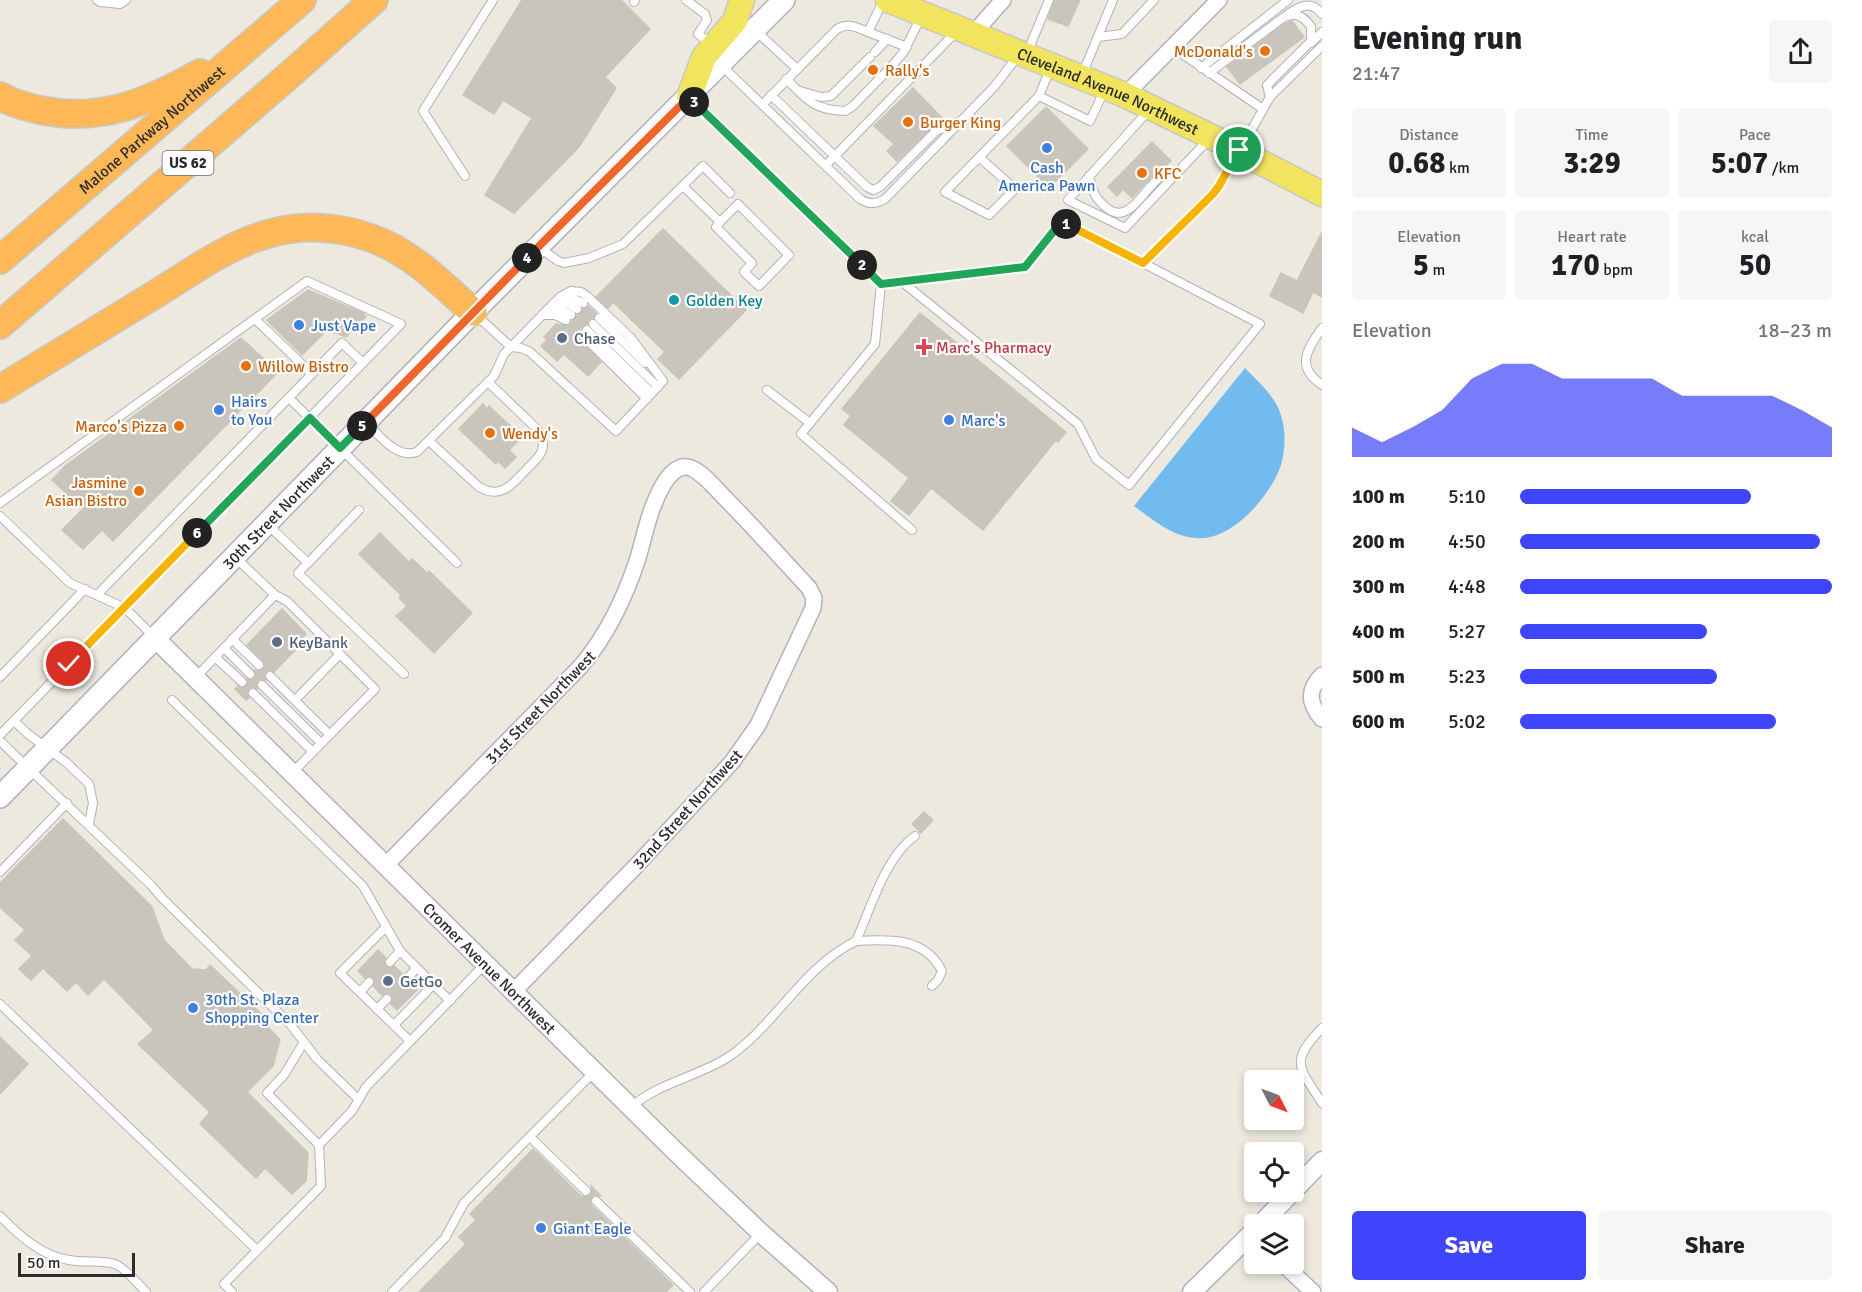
<!DOCTYPE html>
<html lang="en">
<head>
<meta charset="utf-8">
<style>
  body { margin:0; font-family:Signika,sans-serif; background:#f6f6f6; color:#202124; height:100vh; display:flex; flex-direction:column; font-size:22px; white-space:nowrap }
  * { box-sizing:border-box; margin:0 }
  p { font-size:20px; color:#757577 }
  .icon { flex:none; width:33px; height:33px; fill:none; stroke:currentColor; stroke-width:2; stroke-linecap:round; stroke-linejoin:round }
  .map { position:relative; flex:1; overflow:hidden }
  .side { display:flex; flex-direction:column; background:#fff; width:540px }
  .side>* { flex:none }
  .needle { width:39px; rotate:132deg }
  .tools { position:absolute; left:1244px; top:1070px; display:grid; gap:12px }
  .tools a { display:grid; place-items:center; width:60px; height:60px; border-radius:6px; background:#fff; box-shadow:0 3px 9px #0003; font-size:30px }
  .scale { position:absolute; left:18px; bottom:15px; width:117px; box-sizing:border-box; padding-left:6px; border:3px solid #2b2b2b; border-top:0; font-size:16px; line-height:21px; white-space:nowrap; color:#2b2b2b; -webkit-text-stroke:4px #fff; paint-order:stroke }
  .pin { position:absolute; display:grid; place-items:center; width:51px; height:51px; color:#fff; margin:-26px; border:3px solid #fff; border-radius:50%; box-shadow:0 2px 6px #0007 }
  .km { position:absolute; width:30px; height:30px; margin:-15px; border-radius:50%; background:#222; color:#fff; font-size:16px; line-height:30px; text-align:center }
  .round { display:grid; place-items:center; flex:none; width:63px; height:63px; border-radius:6px; background:#f6f6f6 }
  .headline { display:flex; align-items:center; justify-content:space-between; height:102px; padding:0 30px }
  h1 { font-size:33px; font-weight:800; line-height:45px }
  .stats { display:grid; grid-template-columns:repeat(3,1fr); gap:9px; height:102px; padding:6px 30px }
  .stats div { display:grid; align-content:center; border-radius:6px; background:#f6f6f6; text-align:center }
  .stats b { font-size:30px; font-weight:800 }
  .stats small { font-size:16px; font-weight:400 }
  .stats p { font-size:16px }
  .chart { height:168px; padding:12px 30px }
  .chart p { display:flex; justify-content:space-between }
  .chart svg { width:100%; height:108px; margin-top:6px; fill:#3e45fa; opacity:.7 }
  .action { display:flex; gap:12px; margin-top:auto; padding:12px 30px }
  .action a { flex:1; height:69px; border-radius:6px; background:#3e45fa; color:#fff; font-size:24px; font-weight:800; line-height:69px; text-align:center }
  .action a+a { background:#f6f6f6; color:#202124 }
  ul { padding:0 30px; list-style:none; font-size:20px }
  li { display:grid; grid-template-columns:96px 72px 1fr; align-items:center; height:45px }
  li i { height:15px; border-radius:8px; background:#3e45fa }
  main { display:flex; flex:1; min-height:0 }
  .map>svg:first-child { display:block }
  .water { fill:#71bbef }
  .building { fill:#c9c5bd; stroke:#c9c5b7; stroke-width:1.5 }
  .lines { fill:none; stroke-linecap:round; stroke-linejoin:round }
  .service-casing { stroke:#b1b1bf; stroke-width:10 }
  .minor-casing { stroke:#b1b1bf; stroke-width:18 }
  .tertiary-casing { stroke:#b1b1bf; stroke-width:21 }
  .secondary-casing { stroke:#b1b1bf; stroke-width:24 }
  .primary-casing { stroke:#c8c8c8; stroke-width:27 }
  .motorway-casing { stroke:#c8c8c8; stroke-width:30 }
  .service { stroke:#fff; stroke-width:8 }
  .minor { stroke:#fff; stroke-width:15 }
  .tertiary { stroke:#fff; stroke-width:18 }
  .secondary { stroke:#fff; stroke-width:21 }
  .primary { stroke:#f1e45f; stroke-width:24 }
  .motorway { stroke:#feb857; stroke-width:27 }
  .split-1-casing { stroke:#fff; stroke-width:12 }
  .split-2-casing { stroke:#fff; stroke-width:12 }
  .split-3-casing { stroke:#fff; stroke-width:12 }
  .split-4-casing { stroke:#fff; stroke-width:12 }
  .split-5-casing { stroke:#fff; stroke-width:12 }
  .split-6-casing { stroke:#fff; stroke-width:12 }
  .split-7-casing { stroke:#fff; stroke-width:12 }
  .split-1 { stroke:#f5b400; stroke-width:8 }
  .split-2 { stroke:#22a559; stroke-width:8 }
  .split-3 { stroke:#22a559; stroke-width:8 }
  .split-4 { stroke:#f0652b; stroke-width:8 }
  .split-5 { stroke:#f0652b; stroke-width:8 }
  .split-6 { stroke:#22a559; stroke-width:8 }
  .split-7 { stroke:#f5b400; stroke-width:8 }
  .food-dot { fill:#e8710a; stroke:#fff; stroke-width:2 }
  .shop-dot { fill:#3f7fe0; stroke:#fff; stroke-width:2 }
  .culture-dot { fill:#0f9aa8; stroke:#fff; stroke-width:2 }
  .service-dot { fill:#5c6f8a; stroke:#fff; stroke-width:2 }
  .health-dot { fill:#e0444e; stroke:#fff; stroke-width:2 }
  .labels { text-anchor:middle; stroke-width:4.5; stroke-linejoin:round; paint-order:stroke }
  .shield { fill:#fff; stroke:#6b6b6b; stroke-width:1.5 }
  .shield-label { font-size:15px; font-weight:bold; fill:#2b2b2b }
  .food-label { font-size:16px; fill:#c56008; stroke:#fff; text-anchor:start }
  .street-label { font-size:16px; fill:#2b2b2b; stroke:#fff }
  .shop-label { font-size:16px; fill:#366cbe; stroke:#fff; text-anchor:start }
  .culture-label { font-size:16px; fill:#0d838f; stroke:#fff; text-anchor:start }
  .service-label { font-size:16px; fill:#4e5e75; stroke:#fff; text-anchor:start }
  .health-label { font-size:16px; fill:#be3a42; stroke:#fff; text-anchor:start }
</style>
</head>
<body>
<main>
<div class="map">
<svg width="1322" height="1292" viewBox="0 0 1322 1292">
  <rect width="100%" height="100%" fill="#ede9de"/>
  <path class="water" d="M1245 368C1260 384 1277 397 1282 419 1286 434 1285 451 1281 465 1270 497 1231 542 1195 538 1171 536 1152 519 1134 506Z"/>
  <g class="building">
    <path d="M522 0H621L650 29 605 77 616 88 579 147 514 213 485 195 532 118 503 100 494 114 463 95Z"/>
    <path d="M1055 0H1080L1068 26 1048 19Z"/>
    <path d="M1292 21 1304 37 1240 84 1227 67 1284 24Z"/>
    <path d="M913 88 943 119 932 127 897 161 887 151 894 144 874 126Z"/>
    <path d="M1046 107 1088 149 1049 188 1007 146Z"/>
    <path d="M1152 142 1171 161 1162 169 1151 177 1132 198 1123 189 1117 196 1108 187Z"/>
    <path d="M663 229 746 310 679 379 658 359 665 352 613 302 608 308 596 297Z"/>
    <path d="M1322 232V297L1313 292 1303 313 1270 296 1281 273 1297 281Z"/>
    <path d="M308 290 363 313 366 317 346 337 327 330 302 355 267 320Z"/>
    <path d="M588 306 596 313 593 318 588 320 587 324 577 331 576 336 601 362 588 376 564 354 557 361 541 346 547 340 544 337 556 324 569 325 577 315 582 312 583 309Z"/>
    <path d="M920 313 1066 432 1058 442 1056 440 983 530 931 488 909 515 891 501 909 478 844 425 851 416 842 409Z"/>
    <path d="M241 338 278 372 113 541 102 530 83 549 62 530 83 509 52 480 65 466Z"/>
    <path d="M483 404 487 409 489 406 522 437 509 450 516 457 505 468 498 461 496 464 459 429Z"/>
    <path d="M380 533 409 562 412 559 427 573 429 571 472 613 434 653 396 616 407 606 399 598 401 595 359 554Z"/>
    <path d="M282 609 306 634 295 645 298 647 274 672 269 670 265 672 264 677 266 680 261 679 257 681V689L252 687 248 689 247 694 249 698 246 700 235 689 238 686 241 688 246 686 248 683 247 679 252 680 256 676 254 670 261 671 265 666 263 661 247 645Z"/>
    <path d="M924 812 933 820 921 833 912 824Z"/>
    <path d="M63 819 152 907 164 940 192 969 206 970 210 965 269 1021 265 1024 280 1040 273 1066 247 1092 308 1153 306 1181 292 1194 265 1168 256 1178 200 1124 210 1112 138 1044 154 1030 104 979 88 995 76 982 67 991 43 968 31 980 19 969 32 956 15 940 25 930 0 907V883Z"/>
    <path d="M378 950 386 958 384 961 386 966 389 968 394 966 403 974 401 979 403 983 408 984 411 982 418 989 397 1010 391 1004 393 998 391 994 386 993 382 995 373 986 375 983 373 978 370 976 365 978 358 971Z"/>
    <path d="M0 1037 28 1064 0 1094Z"/>
    <path d="M533 1149 581 1196H590L592 1192 591 1186 601 1196H592L590 1200 592 1206 673 1285 666 1292H419L466 1244 459 1237 476 1220 470 1214Z"/>
  </g>
  <g class="lines">
    <g class="service-casing">
      <g id="service">
        <path d="M97 0 100 2 120 4 126 0"/>
        <path d="M686 0 705 14 707 20 698 34 710 43"/>
        <path d="M634 2 635 0"/>
        <path d="M1288 14C1300 6 1311 0 1322 14"/>
        <path d="M756 31 797 69"/>
        <path d="M868 32 907 47"/>
        <path d="M1098 37 1122 34 1154 0"/>
        <path d="M1311 43 1322 32"/>
        <path d="M1172 47 1263 109"/>
        <path d="M1028 51 1049 0"/>
        <path d="M875 52 887 39"/>
        <path d="M721 65 860 199C869 205 876 204 885 199L994 87 1018 56"/>
        <path d="M891 67 903 53 921 17"/>
        <path d="M1201 68 1288 0"/>
        <path d="M1050 69 1039 96 1090 121 1104 91"/>
        <path d="M1209 73 1284 17C1296 12 1304 16 1311 27V41L1267 85 1270 97"/>
        <path d="M1082 75 1113 0"/>
        <path d="M786 79C808 100 813 110 845 111L853 106 886 72"/>
        <path d="M800 91 821 97 831 96 870 57"/>
        <path d="M771 95 867 187 873 190 880 187 936 131 958 122"/>
        <path d="M690 98 881 284 1025 267 1061 222 1143 263 1213 194 1221 184 1270 97 1322 46"/>
        <path d="M763 104 837 29C848 22 858 28 868 32L883 1"/>
        <path d="M1149 110 1068 200 1125 228 1209 139"/>
        <path d="M979 157 1015 189 989 215 945 192 1039 96"/>
        <path d="M826 165 957 31"/>
        <path d="M465 176 423 111 493 0"/>
        <path d="M1089 176C1093 191 1094 198 1107 208 1130 227 1145 185 1162 176 1166 174 1172 174 1176 173"/>
        <path d="M683 186 720 222 738 204 789 255 759 286 744 272 752 263 716 227 720 222"/>
        <path d="M540 248 558 261 564 263 589 258 623 244 703 166 730 193"/>
        <path d="M901 281 1078 424 1096 459 1129 485 1260 324 1143 263"/>
        <path d="M881 284 875 344 801 434 912 530"/>
        <path d="M560 297 572 298 583 303"/>
        <path d="M554 303 567 304 577 309"/>
        <path d="M548 309 561 310 571 315"/>
        <path d="M542 315H555L566 320"/>
        <path d="M599 318 645 363"/>
        <path d="M255 319 312 374"/>
        <path d="M593 324 658 387"/>
        <path d="M1322 328C1307 349 1295 367 1322 385"/>
        <path d="M587 330 652 393"/>
        <path d="M582 335 647 399"/>
        <path d="M767 390 810 423"/>
        <path d="M289 398 457 563"/>
        <path d="M367 423C380 436 396 459 417 452L494 376 504 354 560 297 571 291 581 292 587 296 631 338 663 381 616 431 530 352 521 348 511 347 476 315"/>
        <path d="M429 441 479 487C502 500 512 484 527 469 532 463 540 458 542 450 545 442 541 434 536 428L488 382"/>
        <path d="M0 503 307 281 401 324 0 735"/>
        <path d="M0 516 70 583 125 608 154 637"/>
        <path d="M268 525 308 563 298 573 404 674"/>
        <path d="M308 563 359 510"/>
        <path d="M97 595 342 343 363 363"/>
        <path d="M275 595 287 601 375 689 292 773"/>
        <path d="M232 639 259 665"/>
        <path d="M224 648 250 674"/>
        <path d="M215 657 242 682"/>
        <path d="M270 676 330 735"/>
        <path d="M0 677 85 589"/>
        <path d="M196 677 275 595 236 558"/>
        <path d="M262 685 321 743"/>
        <path d="M253 693 313 752"/>
        <path d="M299 696 340 654"/>
        <path d="M172 700 363 886 400 951 450 1001"/>
        <path d="M14 721 28 734 67 763 89 784 93 803 89 824"/>
        <path d="M0 741 151 885 163 899 290 1024 304 1042 284 1075 267 1093 319 1145 321 1186 224 1284 232 1292"/>
        <path d="M915 836C885 857 871 908 856 941 888 939 925 937 942 971L938 980 932 986"/>
        <path d="M0 872 67 803"/>
        <path d="M386 927 340 973 410 1041"/>
        <path d="M390 962 400 951"/>
        <path d="M407 978 417 968"/>
        <path d="M360 992 369 982"/>
        <path d="M0 1004 257 1250"/>
        <path d="M377 1009 387 999"/>
        <path d="M394 1025 434 984"/>
        <path d="M1322 1028C1289 1062 1299 1067 1322 1103"/>
        <path d="M304 1042 317 1059 358 1099"/>
        <path d="M631 1107C660 1082 698 1077 730 1056 777 1023 803 967 856 941"/>
        <path d="M530 1137 586 1191"/>
        <path d="M319 1145 352 1111 366 1087 486 963"/>
        <path d="M596 1201 690 1292"/>
        <path d="M0 1216C19 1235 41 1256 69 1260 84 1263 101 1260 115 1264 124 1267 139 1285 146 1292"/>
        <path d="M392 1292 445 1238 464 1203 594 1072"/>
        <path d="M704 1292 761 1233"/>
      </g>
    </g>
    <g class="minor-casing">
      <g id="minor">
        <path d="M973 34 1003 0"/>
        <path d="M1125 95 1219 0"/>
        <path d="M1322 675C1307 690 1308 703 1322 719"/>
        <path d="M386 865 581 666C608 634 625 598 638 558 645 534 650 507 663 485 669 475 678 463 691 468 703 473 713 486 722 495 752 525 780 557 809 588L814 598 813 608 758 725 732 762 636 866 514 991"/>
        <path d="M1282 1263 1313 1292"/>
      </g>
    </g>
    <g class="tertiary-casing">
      <g id="tertiary">
        <path id="s1" d="M155 638 677 1153 761 1233 828 1292"/>
        <path d="M1293 1191 1322 1161"/>
        <path d="M1261 1224 1293 1191"/>
        <path d="M1192 1292 1254 1231"/>
      </g>
    </g>
    <g class="secondary-casing">
      <g id="secondary">
        <path id="s2" d="M0 797 473 312 784 0"/>
      </g>
    </g>
    <g class="primary-casing">
      <g id="primary">
        <path id="s3" d="M888 0 1125 95 1212 137 1322 194"/>
        <path d="M689 97 704 57 735 21 742 0"/>
      </g>
    </g>
    <g class="motorway-casing">
      <g id="motorway">
        <path d="M0 96C12 103 26 107 40 110 101 123 148 102 200 73"/>
        <path id="s4" d="M0 260 302 0"/>
        <path d="M0 325 294 71 374 0"/>
        <path d="M0 389C53 357 106 324 159 292 193 271 228 245 268 234 301 224 338 226 371 238 411 252 442 284 473 312"/>
      </g>
    </g>
    <use href="#service" class="service"/>
    <use href="#minor" class="minor"/>
    <use href="#tertiary" class="tertiary"/>
    <use href="#secondary" class="secondary"/>
    <use href="#primary" class="primary"/>
    <use href="#motorway" class="motorway"/>
  </g>
  <g class="lines">
    <g class="split-1-casing">
      <path id="split-1" d="M1066 224 1143 263 1213 194 1219 186 1239 150"/>
    </g>
    <g class="split-2-casing">
      <path id="split-2" d="M862 265 881 284 1025 267 1061 222 1066 224"/>
    </g>
    <g class="split-3-casing">
      <path id="split-3" d="M694 102 862 265"/>
    </g>
    <g class="split-4-casing">
      <path id="split-4" d="M527 258 689 97 694 102"/>
    </g>
    <g class="split-5-casing">
      <path id="split-5" d="M362 426 527 258"/>
    </g>
    <g class="split-6-casing">
      <path id="split-6" d="M197 533 310 418 340 448 362 426"/>
    </g>
    <g class="split-7-casing">
      <path id="split-7" d="M69 664 197 533"/>
    </g>
    <use href="#split-1" class="split-1"/>
    <use href="#split-2" class="split-2"/>
    <use href="#split-3" class="split-3"/>
    <use href="#split-4" class="split-4"/>
    <use href="#split-5" class="split-5"/>
    <use href="#split-6" class="split-6"/>
    <use href="#split-7" class="split-7"/>
  </g>
  <g class="food-dot">
    <circle cx="1265" cy="51" r="6"/>
    <circle cx="873" cy="70" r="6"/>
    <circle cx="908" cy="122" r="6"/>
    <circle cx="1142" cy="173" r="6"/>
    <circle cx="246" cy="366" r="6"/>
    <circle cx="179" cy="426" r="6"/>
    <circle cx="490" cy="433" r="6"/>
    <circle cx="139" cy="491" r="6"/>
  </g>
  <g class="shop-dot">
    <circle cx="1047" cy="148" r="6"/>
    <circle cx="299" cy="325" r="6"/>
    <circle cx="219" cy="410" r="6"/>
    <circle cx="949" cy="420" r="6"/>
    <circle cx="193" cy="1008" r="6"/>
    <circle cx="541" cy="1228" r="6"/>
  </g>
  <circle class="culture-dot" cx="674" cy="300" r="6"/>
  <g class="service-dot">
    <circle cx="562" cy="338" r="6"/>
    <circle cx="277" cy="642" r="6"/>
    <circle cx="388" cy="981" r="6"/>
  </g>
  <path class="health-dot" d="M921 338h6v6h6v6h-6v6h-6v-6h-6v-6h6z"/>
  <g class="labels">
    <rect class="shield" x="162.5" y="151" width="51" height="24" rx="4.5"/>
    <g class="shield-label">
      <text x="188" y="168">US 62</text>
    </g>
    <g class="food-label">
      <text x="1253" y="57" text-anchor="end">McDonald's</text>
      <text x="885" y="76">Rally's</text>
      <text x="920" y="128">Burger King</text>
      <text x="1154" y="179">KFC</text>
      <text x="258" y="372">Willow Bistro</text>
      <text x="167" y="432" text-anchor="end">Marco's Pizza</text>
      <text x="502" y="439">Wendy's</text>
      <text x="127" y="488" text-anchor="end">Jasmine<tspan x="127" dy="18">Asian Bistro</tspan></text>
    </g>
    <g class="street-label">
      <text dy="6" stroke="none"><textPath href="#s3" startOffset="238">Cleveland Avenue Northwest</textPath></text>
      <text dy="6" stroke="none"><textPath href="#s4" startOffset="200">Malone Parkway Northwest</textPath></text>
      <text dy="6" stroke="none"><textPath href="#s2" startOffset="398">30th Street Northwest</textPath></text>
      <text transform="translate(540 707) rotate(-46)" y="6">31st Street Northwest</text>
      <text transform="translate(687 809) rotate(-48)" y="6">32nd Street Northwest</text>
      <text dy="6" stroke="none"><textPath href="#s1" startOffset="470">Cromer Avenue Northwest</textPath></text>
    </g>
    <g class="shop-label">
      <text x="1047" y="173" text-anchor="middle">Cash<tspan x="1047" dy="18">America Pawn</tspan></text>
      <text x="311" y="331">Just Vape</text>
      <text x="231" y="407">Hairs<tspan x="231" dy="18">to You</tspan></text>
      <text x="961" y="426">Marc's</text>
      <text x="205" y="1005">30th St. Plaza<tspan x="205" dy="18">Shopping Center</tspan></text>
      <text x="553" y="1234">Giant Eagle</text>
    </g>
    <g class="culture-label">
      <text x="686" y="306">Golden Key</text>
    </g>
    <g class="service-label">
      <text x="574" y="344">Chase</text>
      <text x="289" y="648">KeyBank</text>
      <text x="400" y="987">GetGo</text>
    </g>
    <g class="health-label">
      <text x="936" y="353">Marc's Pharmacy</text>
    </g>
  </g>
</svg>
<div class="tools">
<a><svg class="needle" viewBox="-14 -14 28 28"><path d="M0-13l5 13h-10z" fill="#e53935"/><path d="M0 13l5-13h-10z" fill="#757577"/></svg></a>
<a><svg class="icon" aria-label="locate" viewBox="0 0 24 24"><circle cx="12" cy="12" r="6"/><path d="M12 2v4M12 18v4M2 12h4M18 12h4"/></svg></a>
<a><svg class="icon" aria-label="layers" viewBox="0 0 24 24"><path d="M12 4l9 5-9 5-9-5zM3 14l9 5 9-5"/></svg></a>
</div>
<div class="scale">50 m</div>
<div class="pin" style="left:1239px;top:150px;background:#1e9e55"><svg class="icon" aria-label="arrive" viewBox="0 0 24 24"><path d="M6 21V4h12l-3 4 3 4H6"/></svg></div>
<div class="pin" style="left:69px;top:664px;background:#d93025"><svg class="icon" aria-label="check" viewBox="0 0 24 24"><path d="M5 12l5 5 9-10"/></svg></div>
<b class="km" style="left:1066px;top:224px">1</b>
<b class="km" style="left:862px;top:265px">2</b>
<b class="km" style="left:694px;top:102px">3</b>
<b class="km" style="left:527px;top:258px">4</b>
<b class="km" style="left:362px;top:426px">5</b>
<b class="km" style="left:197px;top:533px">6</b>
</div>
<section class="side">
<div class="headline"><div><h1>Evening run</h1><p>21:47</p></div><a class="round"><svg class="icon" aria-label="share" viewBox="0 0 24 24"><path d="M12 15V3M7 8l5-5 5 5M5 13v7h14v-7"/></svg></a></div>
<div class="stats">
<div><p>Distance</p><b>0.68<small> km</small></b></div>
<div><p>Time</p><b>3:29</b></div>
<div><p>Pace</p><b>5:07<small> /km</small></b></div>
</div>
<div class="stats">
<div><p>Elevation</p><b>5<small> m</small></b></div>
<div><p>Heart rate</p><b>170<small> bpm</small></b></div>
<div><p>kcal</p><b>50</b></div>
</div>
<div class="chart"><p><span>Elevation</span>18–23 m</p>
<svg viewBox="0 0 160 44" preserveAspectRatio="none"><path d="M0 44V32L10 38L20 32L30 25L40 12L50 6L60 6L70 12L80 12L90 12L100 12L110 19L120 19L130 19L140 19L150 25L160 32V44z"/></svg>
</div>
<ul>
<li><b>100 m</b>5:10<i style="width:74%"></i></li>
<li><b>200 m</b>4:50<i style="width:96%"></i></li>
<li><b>300 m</b>4:48<i style="width:100%"></i></li>
<li><b>400 m</b>5:27<i style="width:60%"></i></li>
<li><b>500 m</b>5:23<i style="width:63%"></i></li>
<li><b>600 m</b>5:02<i style="width:82%"></i></li>
</ul>
<div class="action"><a>Save</a><a>Share</a></div>
</section>
</main>
</body>
</html>
